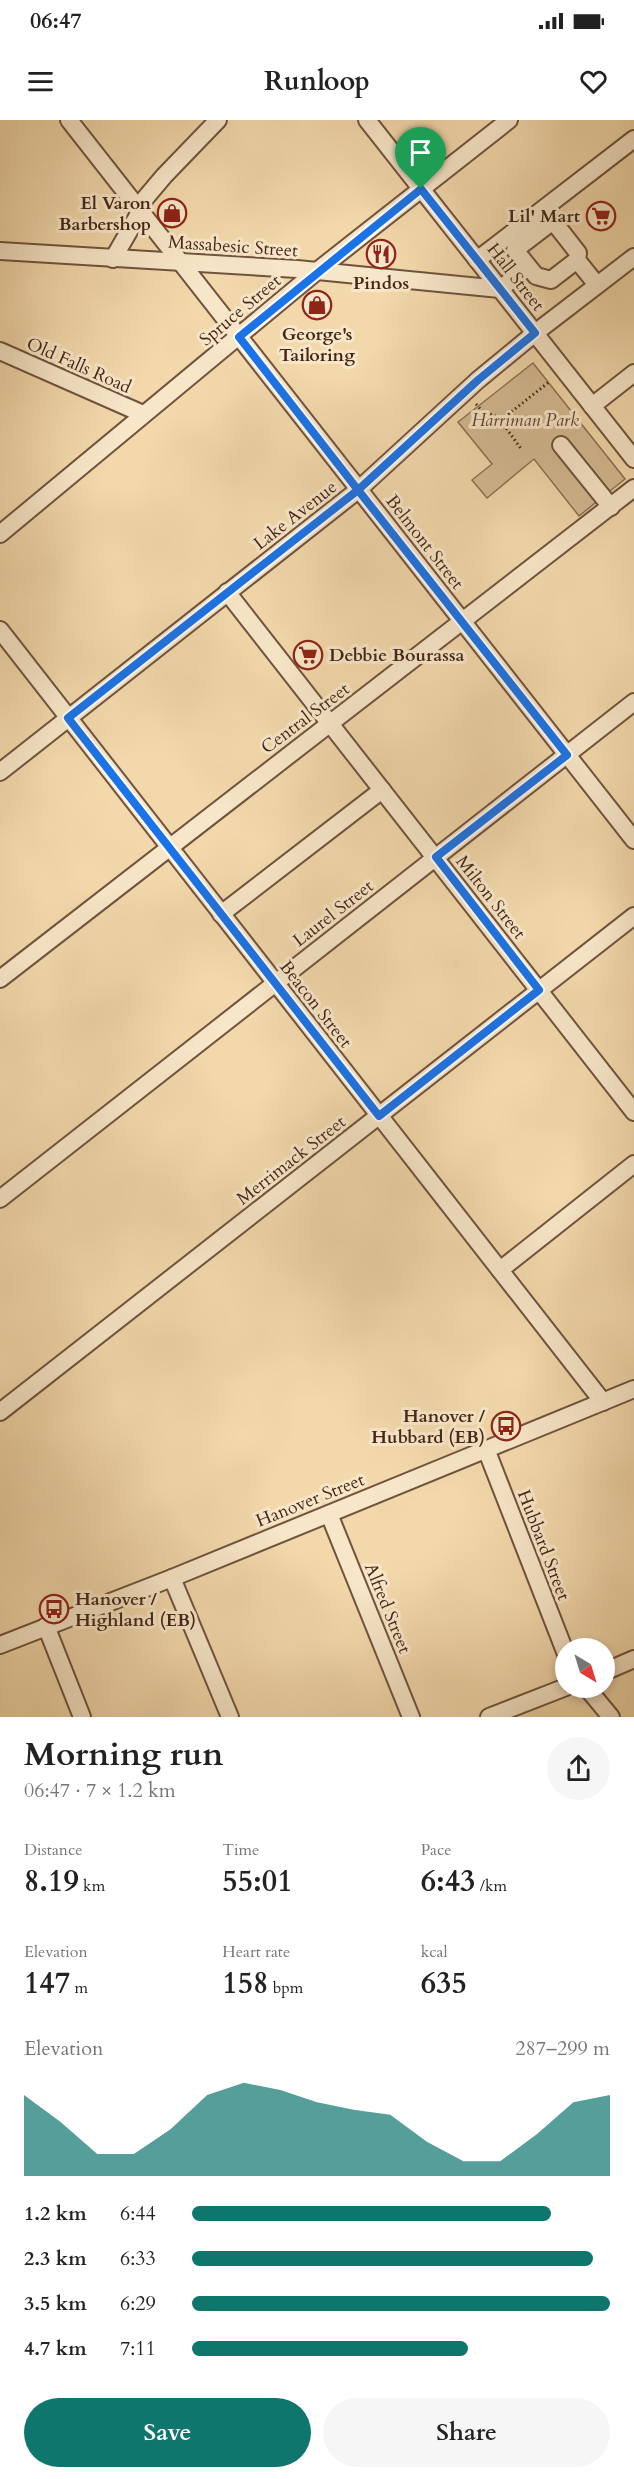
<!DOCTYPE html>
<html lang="en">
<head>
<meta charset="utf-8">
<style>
  body { margin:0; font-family:Cardo,serif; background:#f6f6f6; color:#222; height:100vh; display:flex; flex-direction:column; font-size:22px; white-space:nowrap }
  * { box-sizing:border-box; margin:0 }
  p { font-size:20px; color:#767676 }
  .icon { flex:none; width:33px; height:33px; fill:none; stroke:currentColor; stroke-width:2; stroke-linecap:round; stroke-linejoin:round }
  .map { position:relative; height:1597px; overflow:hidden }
  .sheet { display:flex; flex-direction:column; background:#fff; flex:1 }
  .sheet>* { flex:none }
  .needle { width:39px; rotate:142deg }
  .fabs { position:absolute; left:555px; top:1518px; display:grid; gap:12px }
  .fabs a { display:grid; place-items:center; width:60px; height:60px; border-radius:50%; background:#fff; box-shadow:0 3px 9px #0003; font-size:30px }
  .pin { position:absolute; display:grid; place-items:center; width:51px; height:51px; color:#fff; margin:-62px -26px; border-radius:50% 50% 50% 0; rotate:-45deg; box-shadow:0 0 6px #0007 }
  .pin .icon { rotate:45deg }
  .round { display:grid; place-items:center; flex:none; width:63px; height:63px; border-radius:32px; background:#f6f6f6 }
  .headline { display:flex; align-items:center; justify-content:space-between; height:102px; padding:0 24px }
  h1 { font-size:33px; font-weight:800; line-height:45px }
  .figures { display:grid; grid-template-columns:repeat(3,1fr); gap:9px; height:102px; padding:6px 24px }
  .figures div { display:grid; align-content:center }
  .figures b { font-size:30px; font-weight:800 }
  .figures small { font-size:16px; font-weight:400 }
  .figures p { font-size:16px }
  .chart { height:168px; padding:12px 24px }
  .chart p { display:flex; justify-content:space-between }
  .chart svg { width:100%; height:108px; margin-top:6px; fill:#0f766e; opacity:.7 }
  .primary-button { display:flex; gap:12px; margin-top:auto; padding:12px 24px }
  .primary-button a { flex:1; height:69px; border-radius:36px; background:#0f766e; color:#fff; font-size:24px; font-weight:800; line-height:69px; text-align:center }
  .primary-button a+a { background:#f6f6f6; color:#222 }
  ul { padding:0 24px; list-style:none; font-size:20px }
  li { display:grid; grid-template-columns:96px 72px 1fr; align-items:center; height:45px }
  li i { height:15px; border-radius:8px; background:#0f766e }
  .status { display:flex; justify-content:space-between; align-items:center; height:42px; padding:0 30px; background:#fff; direction:ltr }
  .status svg { height:16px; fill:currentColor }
  header { display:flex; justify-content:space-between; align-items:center; height:78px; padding:0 24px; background:#fff; font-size:27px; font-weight:800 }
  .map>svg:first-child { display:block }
  .green { fill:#d4ba92; stroke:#8c7056; stroke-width:1.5 }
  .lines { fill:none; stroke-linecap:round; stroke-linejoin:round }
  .minor-casing { stroke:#70533e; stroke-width:20 }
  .path { stroke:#442719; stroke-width:3; stroke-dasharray:1.5 3; stroke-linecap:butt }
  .minor { stroke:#f7e6c8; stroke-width:16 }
  .route-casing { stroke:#fff; stroke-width:12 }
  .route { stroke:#1a73e8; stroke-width:8 }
  .labels { text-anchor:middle; stroke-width:6; stroke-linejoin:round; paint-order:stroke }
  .poi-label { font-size:18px; font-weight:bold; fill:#442719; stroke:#f7e6c8; text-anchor:end }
  .street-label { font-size:18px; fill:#442719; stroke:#f7e6c8 }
  .park-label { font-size:18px; font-style:italic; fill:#614431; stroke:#f7e6c8 }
</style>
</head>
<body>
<div class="status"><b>06:47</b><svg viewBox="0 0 49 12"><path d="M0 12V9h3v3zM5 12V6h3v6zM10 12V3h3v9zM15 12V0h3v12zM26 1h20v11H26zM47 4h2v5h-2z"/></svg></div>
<header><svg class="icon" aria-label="menu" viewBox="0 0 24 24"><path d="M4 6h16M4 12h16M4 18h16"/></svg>Runloop<svg class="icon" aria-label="heart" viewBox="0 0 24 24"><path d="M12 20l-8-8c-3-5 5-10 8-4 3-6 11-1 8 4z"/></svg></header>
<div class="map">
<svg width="634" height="1597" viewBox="0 0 634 1597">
  <rect width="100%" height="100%" fill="#f2d8ab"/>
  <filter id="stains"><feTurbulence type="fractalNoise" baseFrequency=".00333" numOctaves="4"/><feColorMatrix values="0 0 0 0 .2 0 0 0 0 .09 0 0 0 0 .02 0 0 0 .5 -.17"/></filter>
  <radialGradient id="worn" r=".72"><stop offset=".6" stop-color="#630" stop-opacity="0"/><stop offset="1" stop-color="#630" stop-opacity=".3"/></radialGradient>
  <path class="green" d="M533 243 625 359 579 396 534 339 487 378 472 360 492 344 458 302Z"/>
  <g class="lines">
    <g class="minor-casing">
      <g id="minor">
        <path d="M69 0 634 720"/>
        <path d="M367 0 634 339"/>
        <path d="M137 88 164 56 218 0"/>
        <path d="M0 131 297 149 500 169"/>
        <path d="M113 139 140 92"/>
        <path d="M477 140 634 19"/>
        <path d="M577 140 551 160 536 156 515 130 553 101 578 133 577 140 597 165"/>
        <path d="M500 169 528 147"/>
        <path d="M0 231 143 294"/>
        <path d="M592 286 634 253"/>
        <path d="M561 325 611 387"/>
        <path d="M0 414 317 151 509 0"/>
        <path d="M227 472 634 992"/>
        <path d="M0 510 603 1282"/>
        <path d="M0 652 358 370 478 260 535 213 634 137"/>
        <path d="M221 794 382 670"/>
        <path d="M0 859 634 368"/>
        <path d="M0 1079 634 582"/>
        <path d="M500 1150 634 1044"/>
        <path d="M0 1292 634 796"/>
        <path d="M486 1329 566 1534"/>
        <path d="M329 1394 411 1597"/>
        <path d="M172 1458 230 1597"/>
        <path d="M46 1506 82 1597"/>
        <path d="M0 1525 172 1458 634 1269"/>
        <path d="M604 1552 634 1539"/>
        <path d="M587 1568 611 1597"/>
        <path d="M489 1597 566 1567"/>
      </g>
    </g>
    <g class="path">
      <path d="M476 284 482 291 498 297 522 330"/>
      <path d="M501 300 549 262"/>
    </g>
    <use href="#minor" class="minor"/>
  </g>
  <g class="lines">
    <g class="route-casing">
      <path id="route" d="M421 69 239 217 358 370 68 598 379 996 539 870 436 737 567 635 358 370 478 260 535 213 421 69"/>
    </g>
    <use href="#route" class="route"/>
  </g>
  <defs>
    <g id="shop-ring" transform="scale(1.5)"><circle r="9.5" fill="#f7e6c8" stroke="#8f2418" stroke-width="1.5"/><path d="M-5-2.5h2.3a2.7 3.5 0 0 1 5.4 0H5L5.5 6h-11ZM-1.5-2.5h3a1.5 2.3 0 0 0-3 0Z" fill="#8f2418"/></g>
    <g id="supermarket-ring" transform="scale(1.5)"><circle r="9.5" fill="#f7e6c8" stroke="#8f2418" stroke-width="1.5"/><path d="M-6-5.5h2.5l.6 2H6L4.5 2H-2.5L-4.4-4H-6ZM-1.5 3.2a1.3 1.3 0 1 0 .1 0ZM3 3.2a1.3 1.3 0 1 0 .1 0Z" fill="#8f2418"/></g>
    <g id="restaurant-ring" transform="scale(1.5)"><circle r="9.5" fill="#f7e6c8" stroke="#8f2418" stroke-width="1.5"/><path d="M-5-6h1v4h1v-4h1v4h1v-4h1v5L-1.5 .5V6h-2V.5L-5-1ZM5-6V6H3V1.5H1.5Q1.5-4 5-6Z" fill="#8f2418"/></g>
    <g id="bus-ring" transform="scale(1.5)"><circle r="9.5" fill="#f7e6c8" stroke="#8f2418" stroke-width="1.5"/><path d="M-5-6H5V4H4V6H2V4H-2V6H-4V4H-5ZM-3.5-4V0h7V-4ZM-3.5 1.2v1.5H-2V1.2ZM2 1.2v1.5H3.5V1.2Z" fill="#8f2418"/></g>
  </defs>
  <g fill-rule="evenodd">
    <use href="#shop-ring" x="172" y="93"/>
    <use href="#supermarket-ring" x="601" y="96"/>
    <use href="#restaurant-ring" x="381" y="134"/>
    <use href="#shop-ring" x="317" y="185"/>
    <use href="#supermarket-ring" x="308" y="535"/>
    <use href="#bus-ring" x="506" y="1306"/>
    <use href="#bus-ring" x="54" y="1489"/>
  </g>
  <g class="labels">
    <g class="poi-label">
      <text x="151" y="89">El Varon<tspan x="151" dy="21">Barbershop</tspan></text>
      <text x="580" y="102">Lil' Mart</text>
      <text x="381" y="169" text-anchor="middle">Pindos</text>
      <text x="317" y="220" text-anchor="middle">George's<tspan x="317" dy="21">Tailoring</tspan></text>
      <text x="329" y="541" text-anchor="start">Debbie Bourassa</text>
      <text x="485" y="1302">Hanover /<tspan x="485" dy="21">Hubbard (EB)</tspan></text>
      <text x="75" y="1485" text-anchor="start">Hanover /<tspan x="75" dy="21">Highland (EB)</tspan></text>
    </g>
    <g class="street-label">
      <text transform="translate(233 126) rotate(4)" y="6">Massabesic Street</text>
      <text transform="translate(516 157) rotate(52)" y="6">Hall Street</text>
      <text transform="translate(240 190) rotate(-40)" y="6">Spruce Street</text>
      <text transform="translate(79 245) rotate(24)" y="6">Old Falls Road</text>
      <text transform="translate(295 395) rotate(-38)" y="6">Lake Avenue</text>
      <text transform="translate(425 422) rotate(52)" y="6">Belmont Street</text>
      <text transform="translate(305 598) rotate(-37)" y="6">Central Street</text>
      <text transform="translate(491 777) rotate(52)" y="6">Milton Street</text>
      <text transform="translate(333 793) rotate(-38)" y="6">Laurel Street</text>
      <text transform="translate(316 884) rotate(52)" y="6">Beacon Street</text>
      <text transform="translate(291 1040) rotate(-38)" y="6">Merrimack Street</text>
      <text transform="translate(310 1380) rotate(-22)" y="6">Hanover Street</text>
      <text transform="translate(544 1425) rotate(69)" y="6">Hubbard Street</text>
      <text transform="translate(388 1488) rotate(68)" y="6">Alfred Street</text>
    </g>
    <g class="park-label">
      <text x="525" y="306">Harriman Park</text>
    </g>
  </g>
  <rect width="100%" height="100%" filter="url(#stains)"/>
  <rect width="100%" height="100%" fill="url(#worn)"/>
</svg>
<div class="fabs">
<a><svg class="needle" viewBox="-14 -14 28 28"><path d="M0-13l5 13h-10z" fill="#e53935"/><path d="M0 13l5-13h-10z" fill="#767676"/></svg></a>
</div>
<div class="pin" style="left:421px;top:69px;background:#1e9e55"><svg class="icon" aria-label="arrive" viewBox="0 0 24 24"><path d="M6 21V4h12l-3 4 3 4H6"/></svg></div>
</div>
<section class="sheet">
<div class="headline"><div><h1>Morning run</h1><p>06:47 · 7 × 1.2 km</p></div><a class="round"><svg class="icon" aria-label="share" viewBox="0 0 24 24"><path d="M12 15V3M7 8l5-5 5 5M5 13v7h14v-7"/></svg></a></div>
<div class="figures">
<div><p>Distance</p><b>8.19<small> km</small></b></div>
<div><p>Time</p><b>55:01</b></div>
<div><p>Pace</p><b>6:43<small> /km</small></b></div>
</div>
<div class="figures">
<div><p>Elevation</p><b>147<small> m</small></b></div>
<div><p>Heart rate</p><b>158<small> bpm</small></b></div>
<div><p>kcal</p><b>635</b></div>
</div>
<div class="chart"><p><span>Elevation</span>287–299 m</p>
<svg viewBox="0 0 160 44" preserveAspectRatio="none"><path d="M0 44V11L10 22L20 35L30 35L40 25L50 11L60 6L70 9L80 14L90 17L100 19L110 30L120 38L130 38L140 27L150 14L160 11V44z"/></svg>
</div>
<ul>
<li><b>1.2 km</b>6:44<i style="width:86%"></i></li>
<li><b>2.3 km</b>6:33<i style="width:96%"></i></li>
<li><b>3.5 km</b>6:29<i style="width:100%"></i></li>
<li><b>4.7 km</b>7:11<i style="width:66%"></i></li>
</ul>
<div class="primary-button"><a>Save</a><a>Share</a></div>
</section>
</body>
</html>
